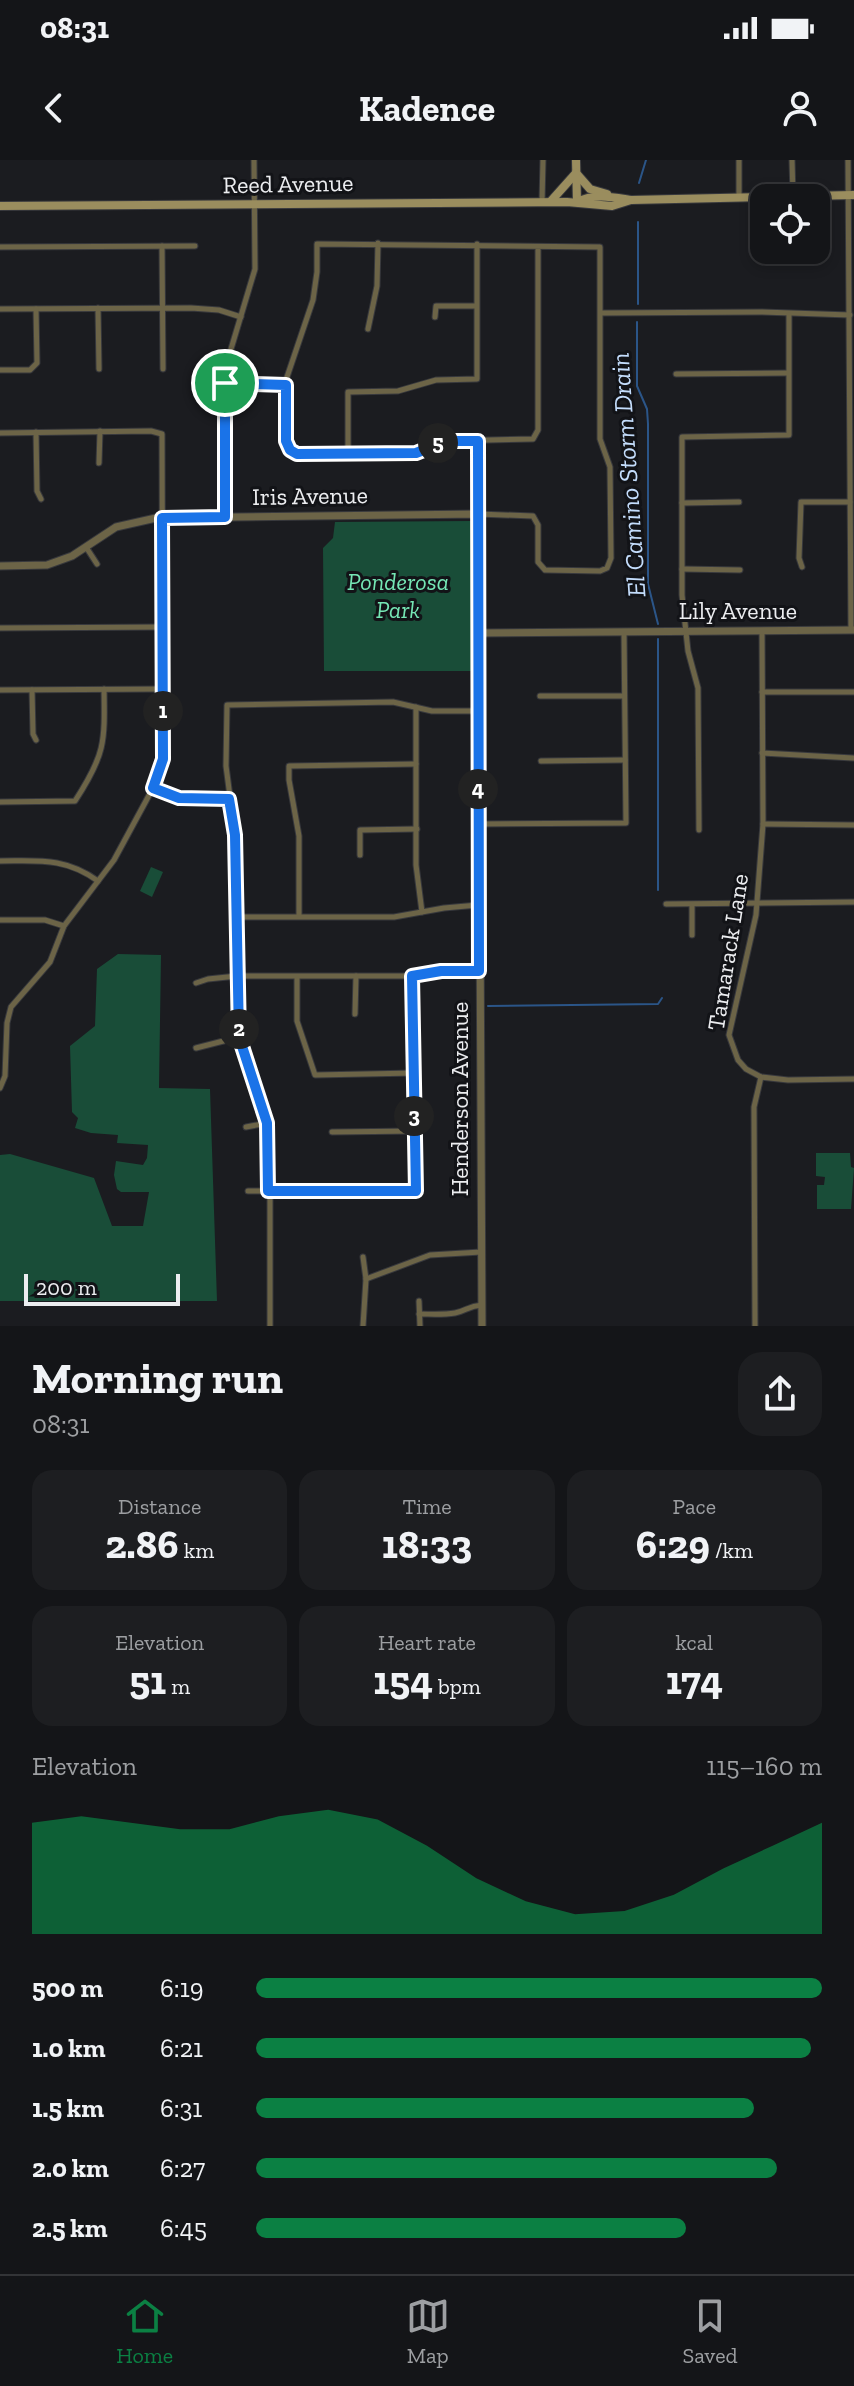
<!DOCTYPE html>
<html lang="en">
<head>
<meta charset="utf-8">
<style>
  body { margin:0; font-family:"Zilla Slab",serif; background:#1d1e21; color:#f1f3f6; height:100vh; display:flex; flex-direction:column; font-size:30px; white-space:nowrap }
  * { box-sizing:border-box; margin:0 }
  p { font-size:26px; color:#9d9fa2 }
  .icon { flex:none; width:44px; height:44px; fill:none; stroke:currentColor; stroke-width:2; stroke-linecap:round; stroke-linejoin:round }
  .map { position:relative; height:1166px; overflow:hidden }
  .details { display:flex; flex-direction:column; background:#141518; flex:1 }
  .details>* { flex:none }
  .buttons { position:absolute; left:750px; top:24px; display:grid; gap:16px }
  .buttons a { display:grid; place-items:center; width:80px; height:80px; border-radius:16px; background:#141518; box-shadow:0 4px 12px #0003,0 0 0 2px #333437; font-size:40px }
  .scale { position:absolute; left:24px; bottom:20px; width:156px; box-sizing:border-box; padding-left:8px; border:4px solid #ecedf0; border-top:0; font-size:22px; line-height:28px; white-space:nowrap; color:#ecedf0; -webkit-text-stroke:6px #121317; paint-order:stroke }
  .pin { position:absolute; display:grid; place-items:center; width:68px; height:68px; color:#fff; margin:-34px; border:4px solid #fff; border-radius:50%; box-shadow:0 2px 8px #0007 }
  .km { position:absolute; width:40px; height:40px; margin:-20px; border-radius:50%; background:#222; color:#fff; font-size:22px; line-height:40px; text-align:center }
  .round { display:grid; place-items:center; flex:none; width:84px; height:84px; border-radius:24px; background:#1d1e21 }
  .summary { display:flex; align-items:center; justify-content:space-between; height:136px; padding:0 32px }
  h1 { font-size:44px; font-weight:800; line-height:60px }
  .stats { display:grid; grid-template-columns:repeat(3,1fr); gap:12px; height:136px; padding:8px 32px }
  .stats div { display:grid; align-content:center; border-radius:20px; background:#1d1e21; text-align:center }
  .stats b { font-size:40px; font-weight:800 }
  .stats small { font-size:22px; font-weight:400 }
  .stats p { font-size:22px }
  .chart { height:224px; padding:16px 32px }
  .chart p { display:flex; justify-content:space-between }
  .chart svg { width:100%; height:144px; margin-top:8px; fill:#0b8043; opacity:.7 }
  ul { padding:0 32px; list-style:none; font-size:26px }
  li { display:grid; grid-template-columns:128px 96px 1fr; align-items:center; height:60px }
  li i { height:20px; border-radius:10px; background:#0b8043 }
  .status { display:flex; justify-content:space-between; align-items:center; height:56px; padding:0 40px; background:#141518; direction:ltr }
  .status svg { height:22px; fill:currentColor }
  header { display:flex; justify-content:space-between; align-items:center; height:104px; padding:0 32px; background:#141518; font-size:36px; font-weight:800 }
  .menu { display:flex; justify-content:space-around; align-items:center; height:112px; border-top:2px solid #333437; background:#141518; font-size:22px; color:#9d9fa2 }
  .menu a { display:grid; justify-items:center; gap:4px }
  .menu .current { color:#0b8043 }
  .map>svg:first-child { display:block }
  .green { fill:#194d38 }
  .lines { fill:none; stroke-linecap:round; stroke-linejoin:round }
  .stream { stroke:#2b5588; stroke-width:2 }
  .minor-casing { stroke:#38393d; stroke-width:7 }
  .tertiary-casing { stroke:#38393d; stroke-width:9 }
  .secondary-casing { stroke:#38393d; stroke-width:10 }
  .minor { stroke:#6c6447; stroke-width:5 }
  .tertiary { stroke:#6c6447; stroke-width:7 }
  .secondary { stroke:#9a8d5e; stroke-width:8 }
  .route-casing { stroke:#fff; stroke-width:16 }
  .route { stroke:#1a73e8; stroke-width:10 }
  .labels { text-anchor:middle; stroke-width:6; stroke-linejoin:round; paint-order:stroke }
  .street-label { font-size:24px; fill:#ecedf0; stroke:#121317 }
  .park-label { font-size:24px; font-style:italic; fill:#75e7b5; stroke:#121317 }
  .water-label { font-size:26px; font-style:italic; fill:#c4ddfc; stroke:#121317 }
</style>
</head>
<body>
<div class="status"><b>08:31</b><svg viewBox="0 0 49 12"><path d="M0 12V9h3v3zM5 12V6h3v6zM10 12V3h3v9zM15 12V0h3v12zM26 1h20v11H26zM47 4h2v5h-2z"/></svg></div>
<header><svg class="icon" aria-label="back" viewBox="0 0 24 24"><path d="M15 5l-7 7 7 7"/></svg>Kadence<svg class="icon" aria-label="person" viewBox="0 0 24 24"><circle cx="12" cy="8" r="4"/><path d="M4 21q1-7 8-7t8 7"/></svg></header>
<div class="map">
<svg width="854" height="1166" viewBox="0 0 854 1166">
  <rect width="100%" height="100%" fill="#1b1c20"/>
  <g class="green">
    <path d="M471 361 474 511H324L323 388 333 378 335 362Z"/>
    <path d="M151 707 163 712 152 737 140 731Z"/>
    <path d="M118 794 161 795 159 928 210 929 217 1141H0V995L10 994 94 1018 112 1066H143L149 1032H121L117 1029 114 1015 116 1001 143 1005 147 998 148 985 117 983 118 975 91 973 75 968 78 958 72 952 70 886 95 866 97 809Z"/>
    <path d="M816 993H850L851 1007 854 1008 851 1049H817V1025H824L825 1017 816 1016Z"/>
  </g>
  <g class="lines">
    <g class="stream">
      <path d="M639 23 646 0"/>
      <path d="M638 62V144"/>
      <path d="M637 162V226L647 249 648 264V424L658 464"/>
      <path d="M658 479V730"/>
      <path d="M488 846 658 844 662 838"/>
    </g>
    <g class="minor-casing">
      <g id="minor">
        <path d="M739 0V37"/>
        <path d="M792 0 793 36"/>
        <path d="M848 0 851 470"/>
        <path d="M542 42 543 0"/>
        <path d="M162 86 163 209"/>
        <path d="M0 87 195 86"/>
        <path d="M98 148 99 209"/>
        <path d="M0 149 191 148 219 150 241 157"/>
        <path d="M601 153 762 152 850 155"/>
        <path d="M435 157 436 146H476"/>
        <path d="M368 169 377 126 378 83"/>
        <path d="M0 210H30L37 203 36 149"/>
        <path d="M676 214 788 213"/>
        <path d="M225 223 286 225"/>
        <path d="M36 272 37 331 41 339"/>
        <path d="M0 273 151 271 162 274 163 599 153 628 114 700 64 766 50 802 11 847 7 863 5 916 0 928"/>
        <path d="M478 281V354L533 356 538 365V402L545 410 600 411 607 408 611 398 610 307 600 279V87L317 84V112L313 140 287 217 286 281 290 290 297 294 416 293 446 281 533 279 538 270V88"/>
        <path d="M348 293V232L398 231 436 220 477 219V84"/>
        <path d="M99 303 100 271"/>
        <path d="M682 343 739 342"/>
        <path d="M225 357V209L255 109 254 0"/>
        <path d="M86 387 97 404"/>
        <path d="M802 407 799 398 801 342H850"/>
        <path d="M682 409 740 410"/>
        <path d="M0 468 164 467"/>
        <path d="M762 471 763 664 756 755 729 875 738 900 746 909 761 917 788 920 854 919"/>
        <path d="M0 530 163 529"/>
        <path d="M32 530 33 574 36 580"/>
        <path d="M762 532H854"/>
        <path d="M540 536H624"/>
        <path d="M416 547V705L422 752"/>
        <path d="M762 593 853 598"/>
        <path d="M541 601 625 600"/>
        <path d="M153 628 179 638 229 639"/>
        <path d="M0 642 75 641C105 595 105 583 104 529"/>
        <path d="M478 664 626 663 624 472"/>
        <path d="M763 664 854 665"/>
        <path d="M699 670 698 528 688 491 682 435V277L789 275V155"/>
        <path d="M360 695V670L417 669"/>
        <path d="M0 701C38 701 65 697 98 721"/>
        <path d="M666 744 854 742"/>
        <path d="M692 745V775"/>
        <path d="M299 756V676L289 620V606L416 604"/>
        <path d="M238 757H394L444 748 478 745"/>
        <path d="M0 760H45L64 766"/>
        <path d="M297 817V861L315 915 414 913"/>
        <path d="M196 823 208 819 237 816H412L441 811H479"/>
        <path d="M355 854 356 816"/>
        <path d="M196 888 239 877"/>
        <path d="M246 967 267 963"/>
        <path d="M332 972 414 971"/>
        <path d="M248 1031H416L412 816"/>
        <path d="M363 1097 366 1119 363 1166"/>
        <path d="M366 1119 430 1095 481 1092"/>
        <path d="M419 1141 420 1166"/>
        <path d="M419 1154C431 1154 443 1155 455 1153 466 1151 468 1146 482 1145"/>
        <path d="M270 1166V977L239 877 235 675 226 606 227 545 393 542 432 551H478"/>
        <path d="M755 1166 754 947 761 917"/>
      </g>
    </g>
    <g class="tertiary-casing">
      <g id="tertiary">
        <path d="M0 406 47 405 72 396 116 367 156 358 478 354 482 1166"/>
        <path d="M478 473 854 470"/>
      </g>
    </g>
    <g class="secondary-casing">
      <g id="secondary">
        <path d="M576 0 577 42"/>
        <path d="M576 13 590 29 607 34"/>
        <path d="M551 41 576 13"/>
        <path d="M577 42C594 33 612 37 631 40L854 35"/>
        <path d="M0 46 567 42 612 46 631 40"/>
      </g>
    </g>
    <use href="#minor" class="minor"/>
    <use href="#tertiary" class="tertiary"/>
    <use href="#secondary" class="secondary"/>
  </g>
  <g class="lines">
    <g class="route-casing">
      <path id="route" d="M225 223 286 225V281L290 290 297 294 416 293 446 281H478L479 811H441L412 816 416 1031H268L267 963 239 877 235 675 229 639 179 638 153 628 163 599 162 358 225 357Z"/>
    </g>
    <use href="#route" class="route"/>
  </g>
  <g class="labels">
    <g class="street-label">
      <text transform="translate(288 24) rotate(-1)" y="8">Reed Avenue</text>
      <text transform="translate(310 336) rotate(-1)" y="8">Iris Avenue</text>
      <text x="738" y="459">Lily Avenue</text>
      <text transform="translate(728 792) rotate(-81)" y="8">Tamarack Lane</text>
      <text transform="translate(460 939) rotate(-90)" y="8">Henderson Avenue</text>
    </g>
    <g class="park-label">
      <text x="398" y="430">Ponderosa<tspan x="398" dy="28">Park</tspan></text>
    </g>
    <g class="water-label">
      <text transform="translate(628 315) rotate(-94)" y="9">El Camino Storm Drain</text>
    </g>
  </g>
</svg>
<div class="buttons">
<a><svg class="icon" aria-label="locate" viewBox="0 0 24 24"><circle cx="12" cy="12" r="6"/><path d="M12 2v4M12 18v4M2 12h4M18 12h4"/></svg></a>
</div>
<div class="scale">200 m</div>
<div class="pin" style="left:225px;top:223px;background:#1e9e55"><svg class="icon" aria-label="arrive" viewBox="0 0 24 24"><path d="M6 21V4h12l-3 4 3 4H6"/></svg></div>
<b class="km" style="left:163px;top:551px">1</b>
<b class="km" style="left:239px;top:869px">2</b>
<b class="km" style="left:414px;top:956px">3</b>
<b class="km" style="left:478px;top:629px">4</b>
<b class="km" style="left:438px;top:283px">5</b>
</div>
<section class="details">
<div class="summary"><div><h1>Morning run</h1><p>08:31</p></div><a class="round"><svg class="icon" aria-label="share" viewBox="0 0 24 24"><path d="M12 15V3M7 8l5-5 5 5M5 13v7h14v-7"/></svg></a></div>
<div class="stats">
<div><p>Distance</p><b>2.86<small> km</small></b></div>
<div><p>Time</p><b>18:33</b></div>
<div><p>Pace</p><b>6:29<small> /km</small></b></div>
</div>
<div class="stats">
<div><p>Elevation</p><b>51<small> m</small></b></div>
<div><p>Heart rate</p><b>154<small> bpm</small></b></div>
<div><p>kcal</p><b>174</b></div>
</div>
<div class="chart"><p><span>Elevation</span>115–160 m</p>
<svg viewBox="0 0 160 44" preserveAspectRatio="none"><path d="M0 44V10L10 8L20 10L30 12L40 12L50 8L60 6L70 9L80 17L90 27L100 34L110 38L120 37L130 32L140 24L150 17L160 10V44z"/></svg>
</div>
<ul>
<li><b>500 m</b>6:19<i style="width:100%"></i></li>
<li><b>1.0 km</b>6:21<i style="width:98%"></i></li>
<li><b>1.5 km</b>6:31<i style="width:88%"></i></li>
<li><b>2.0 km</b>6:27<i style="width:92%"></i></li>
<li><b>2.5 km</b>6:45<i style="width:76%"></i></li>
</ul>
</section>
<nav class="menu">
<a class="current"><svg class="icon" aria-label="home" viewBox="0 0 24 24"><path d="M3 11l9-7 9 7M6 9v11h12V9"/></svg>Home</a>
<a><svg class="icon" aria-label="map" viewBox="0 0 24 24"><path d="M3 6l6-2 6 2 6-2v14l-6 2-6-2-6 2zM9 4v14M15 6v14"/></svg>Map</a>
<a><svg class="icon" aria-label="saved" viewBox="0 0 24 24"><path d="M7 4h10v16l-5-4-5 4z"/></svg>Saved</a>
</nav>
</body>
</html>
